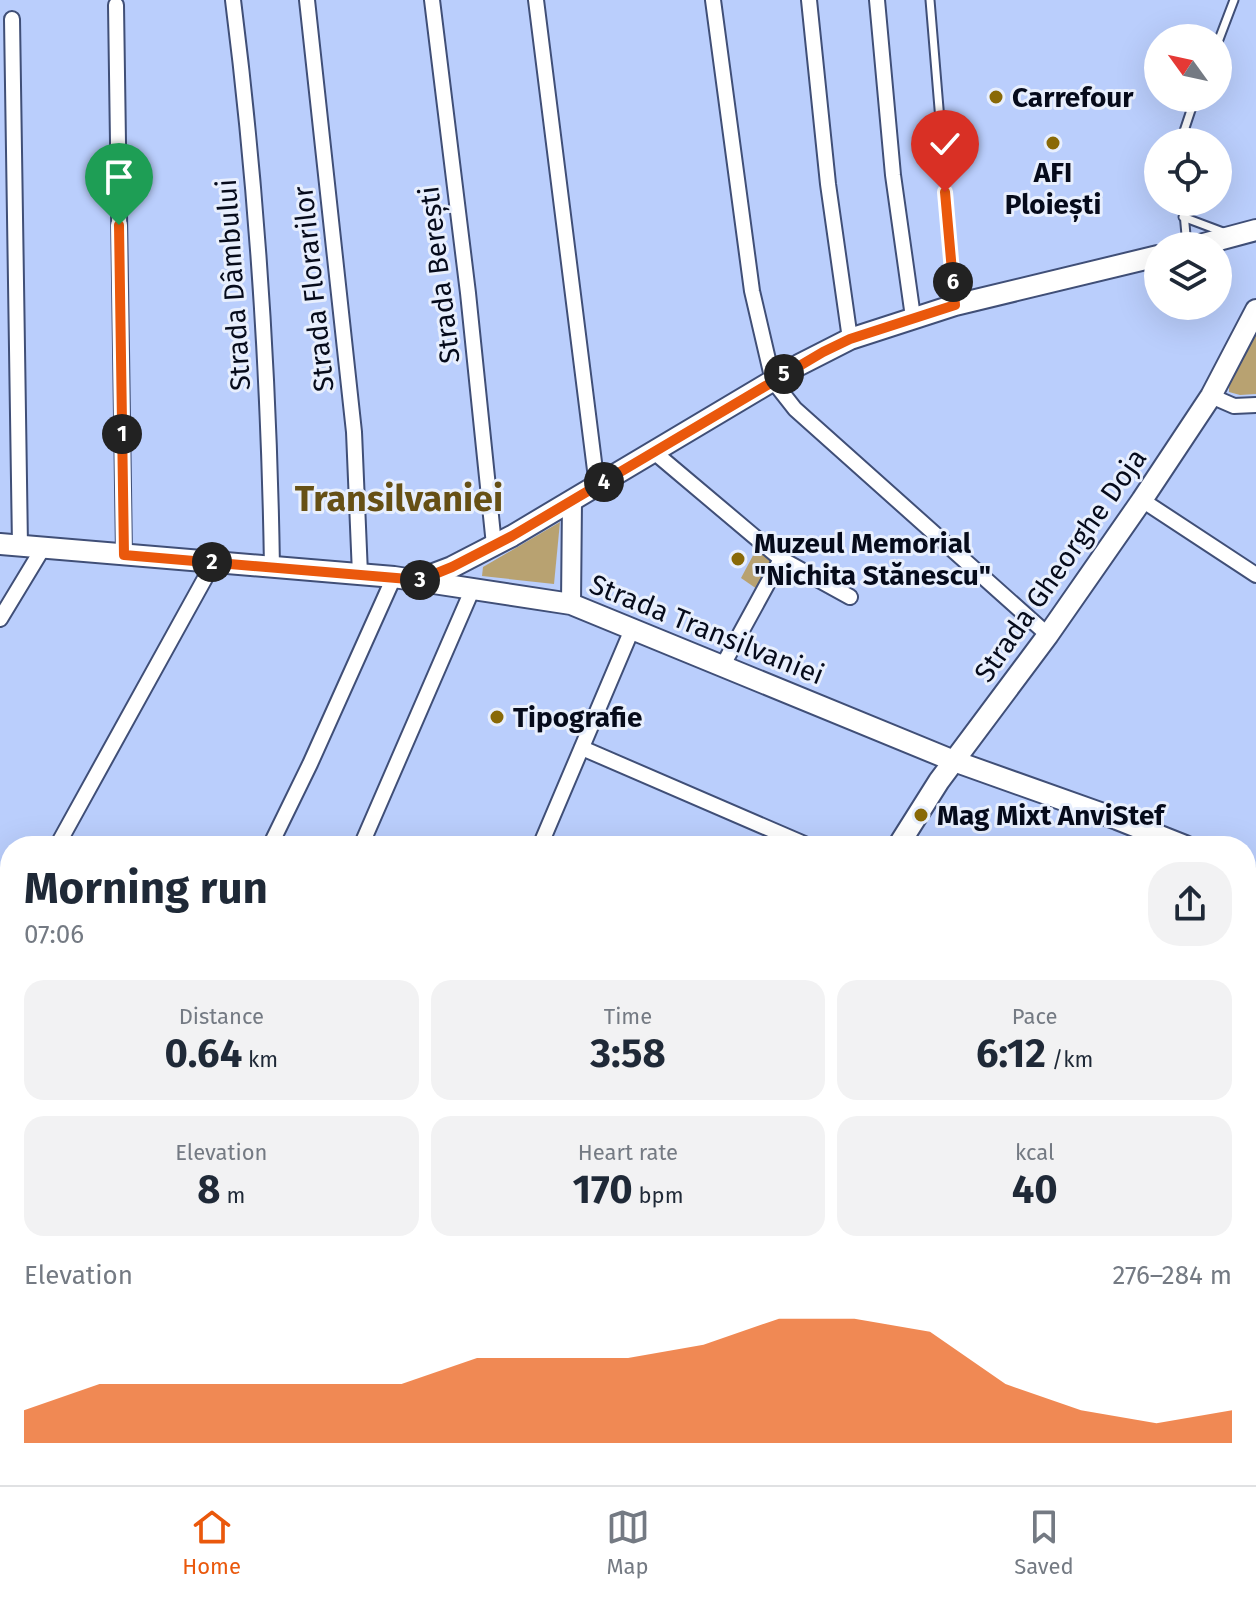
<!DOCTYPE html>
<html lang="en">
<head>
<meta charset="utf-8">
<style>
  body { margin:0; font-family:"Fira Sans",sans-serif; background:#f2f2f3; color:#1f2937; height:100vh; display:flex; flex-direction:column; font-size:30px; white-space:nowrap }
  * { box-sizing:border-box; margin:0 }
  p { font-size:26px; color:#747a83 }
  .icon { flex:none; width:44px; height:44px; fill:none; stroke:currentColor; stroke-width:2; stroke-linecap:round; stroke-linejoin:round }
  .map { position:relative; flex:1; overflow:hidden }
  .side { position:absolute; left:0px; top:836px; width:1256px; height:650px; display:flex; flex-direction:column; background:#fff; border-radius:32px 32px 0 0; box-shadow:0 8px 32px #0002 }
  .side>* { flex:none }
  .needle { width:52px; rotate:303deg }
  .tools { position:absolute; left:1144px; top:24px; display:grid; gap:16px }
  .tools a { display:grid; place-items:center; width:88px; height:88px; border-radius:50%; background:#fff; box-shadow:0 8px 32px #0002; font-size:40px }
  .pin { position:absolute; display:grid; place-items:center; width:68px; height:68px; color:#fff; margin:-82px -34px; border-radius:50% 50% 50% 0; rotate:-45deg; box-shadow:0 0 8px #0007 }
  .pin .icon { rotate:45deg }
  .km { position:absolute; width:40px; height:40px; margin:-20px; border-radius:50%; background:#222; color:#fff; font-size:22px; line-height:40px; text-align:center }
  .round { display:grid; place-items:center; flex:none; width:84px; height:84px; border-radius:32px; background:#f2f2f3 }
  .headline { display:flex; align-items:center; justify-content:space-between; height:136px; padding:0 24px }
  h1 { font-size:44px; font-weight:700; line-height:60px }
  .figures { display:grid; grid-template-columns:repeat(3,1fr); gap:12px; height:136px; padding:8px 24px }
  .figures div { display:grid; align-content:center; border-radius:20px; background:#f2f2f3; text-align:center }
  .figures b { font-size:40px; font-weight:700 }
  .figures small { font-size:22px; font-weight:400 }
  .figures p { font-size:22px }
  .chart { height:224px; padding:16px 24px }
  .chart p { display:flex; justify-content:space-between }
  .chart svg { width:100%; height:144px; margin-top:8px; fill:#ea580c; opacity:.7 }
  .dock { display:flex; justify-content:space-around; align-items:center; height:112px; border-top:2px solid #e0e1e3; background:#fff; font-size:22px; color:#747a83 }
  .dock a { display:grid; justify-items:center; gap:4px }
  .dock .on { color:#ea580c }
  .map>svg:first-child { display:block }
  .green { fill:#b8a271 }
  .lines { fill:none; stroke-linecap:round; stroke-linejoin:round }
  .service-casing { stroke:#404f77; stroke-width:11 }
  .minor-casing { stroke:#404f77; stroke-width:18 }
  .tertiary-casing { stroke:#404f77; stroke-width:22 }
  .secondary-casing { stroke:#404f77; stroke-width:24 }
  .service { stroke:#fff; stroke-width:7 }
  .minor { stroke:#fff; stroke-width:14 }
  .tertiary { stroke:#fff; stroke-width:18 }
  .secondary { stroke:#fff; stroke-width:20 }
  .tram { stroke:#404a64; stroke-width:2 }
  .route-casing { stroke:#fff; stroke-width:16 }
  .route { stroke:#ea580c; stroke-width:10 }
  .poi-dot { fill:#896907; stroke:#e8effd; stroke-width:3 }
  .labels { text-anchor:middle; stroke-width:6; stroke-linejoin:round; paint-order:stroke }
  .poi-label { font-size:28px; font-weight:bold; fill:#060b1b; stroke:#e8effd; text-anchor:start }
  .street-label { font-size:28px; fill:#060b1b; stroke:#e8effd }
  .district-label { font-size:36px; font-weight:bold; fill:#665015; stroke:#e8effd }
</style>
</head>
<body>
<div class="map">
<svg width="1256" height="1485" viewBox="0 0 1256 1485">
  <rect width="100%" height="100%" fill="#bacefc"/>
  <g class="green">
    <path d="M1256 323V394L1240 395 1229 392V380Z"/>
    <path d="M560 522 554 584 482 576 483 567Z"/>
    <path d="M757 548 771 560V565L757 589 741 578Z"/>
  </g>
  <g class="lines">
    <g class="service-casing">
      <g id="service">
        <path d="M930 0 955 301"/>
        <path d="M1218 42 1234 0"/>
        <path d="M1183 142 1184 131 1195 98"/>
        <path d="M1183 202 1187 246"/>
        <path d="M1183 217 1223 232"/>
      </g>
    </g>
    <g class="minor-casing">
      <g id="minor">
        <path d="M233 0C257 188 269 377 272 567"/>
        <path d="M307 0 354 432 360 574"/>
        <path d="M432 0 468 293 494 545"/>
        <path d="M536 0 597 486"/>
        <path d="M713 0 752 291 773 381 795 409 1048 635"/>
        <path d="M809 0 828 184 850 339"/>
        <path d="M877 0 893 175 913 317"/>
        <path d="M116 5 124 555"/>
        <path d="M12 19 20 546"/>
        <path d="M1211 396 1234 406 1256 405"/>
        <path d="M654 452 781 559 850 597"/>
        <path d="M1142 500 1256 575"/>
        <path d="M0 619 43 548"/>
        <path d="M723 665 781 559"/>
        <path d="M582 748 809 846"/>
        <path d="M57 846 214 562"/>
        <path d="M270 846 310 764 394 577"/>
        <path d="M361 846 473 588"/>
        <path d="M540 846 633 627"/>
        <path d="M0 949 10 931"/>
        <path d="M0 1096 10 1097"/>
        <path d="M0 1254 10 1259"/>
        <path d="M0 1381 10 1386"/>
        <path d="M0 1476 17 1485"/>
        <path d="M178 1476 195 1485"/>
        <path d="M435 1476 453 1485"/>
      </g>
    </g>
    <g class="tertiary-casing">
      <g id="tertiary">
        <path d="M571 604 572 501"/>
        <path d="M0 1036 10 1042"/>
      </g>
    </g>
    <g class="secondary-casing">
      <g id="secondary">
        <path d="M1196 246 1256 230"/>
        <path d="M0 544 394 577 571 604 954 761 1117 819 1185 846"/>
        <path d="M423 578 452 567 512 536 799 365 850 339 955 305 1158 256"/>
        <path d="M898 846 939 781 1048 635 1142 500 1211 396 1256 310"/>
        <path d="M1246 875 1256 881"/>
        <path d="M1246 1312 1256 1307"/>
        <path d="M1062 1476 1063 1485"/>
        <path d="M579 1485 584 1476"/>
        <path d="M994 1485 1005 1476"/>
      </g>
    </g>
    <use href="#service" class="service"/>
    <use href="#minor" class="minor"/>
    <use href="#tertiary" class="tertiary"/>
    <use href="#secondary" class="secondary"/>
    <g class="tram">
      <path d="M1246 1306 1256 1299"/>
      <path d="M983 1485 995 1476"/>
    </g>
  </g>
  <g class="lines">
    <g class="route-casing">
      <path id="route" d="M119 225 124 555 420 580 452 567 512 536 823 352 850 339 955 305 945 192"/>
    </g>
    <use href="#route" class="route"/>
  </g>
  <g class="poi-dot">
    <circle cx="996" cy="97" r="8"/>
    <circle cx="1053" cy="143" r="8"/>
    <circle cx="738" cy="559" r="8"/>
    <circle cx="497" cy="717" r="8"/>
    <circle cx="921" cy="815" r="8"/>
  </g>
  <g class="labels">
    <g class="poi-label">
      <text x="1012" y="107">Carrefour</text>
      <text x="1053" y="182" text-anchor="middle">AFI<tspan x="1053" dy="32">Ploiești</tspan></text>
      <text x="754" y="553">Muzeul Memorial<tspan x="754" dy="32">"Nichita Stănescu"</tspan></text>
      <text x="513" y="727">Tipografie</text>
      <text x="937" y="825">Mag Mixt AnviStef</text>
    </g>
    <g class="street-label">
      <text transform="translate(439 275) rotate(-97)" y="10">Strada Berești</text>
      <text transform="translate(233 285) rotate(-94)" y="10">Strada Dâmbului</text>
      <text transform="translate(313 289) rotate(-96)" y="10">Strada Florarilor</text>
      <text transform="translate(1060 565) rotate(-55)" y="10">Strada Gheorghe Doja</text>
      <text transform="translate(707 629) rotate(22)" y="10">Strada Transilvaniei</text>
    </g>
    <g class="district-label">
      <text x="399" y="511">Transilvaniei</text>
    </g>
  </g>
</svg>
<div class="tools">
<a><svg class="needle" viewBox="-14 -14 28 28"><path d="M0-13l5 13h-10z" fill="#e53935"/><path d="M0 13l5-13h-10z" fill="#747a83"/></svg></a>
<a><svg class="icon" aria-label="locate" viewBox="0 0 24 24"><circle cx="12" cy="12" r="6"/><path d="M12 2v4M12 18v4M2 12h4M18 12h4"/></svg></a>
<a><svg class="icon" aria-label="layers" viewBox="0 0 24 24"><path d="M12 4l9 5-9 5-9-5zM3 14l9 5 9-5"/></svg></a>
</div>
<div class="pin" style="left:119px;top:225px;background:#1e9e55"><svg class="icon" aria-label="arrive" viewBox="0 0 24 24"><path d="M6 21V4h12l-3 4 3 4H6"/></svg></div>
<div class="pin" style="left:945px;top:192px;background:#d93025"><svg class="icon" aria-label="check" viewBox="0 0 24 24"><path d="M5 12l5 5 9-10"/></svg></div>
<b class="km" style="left:122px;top:434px">1</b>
<b class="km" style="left:212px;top:562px">2</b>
<b class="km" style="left:420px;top:580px">3</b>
<b class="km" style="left:604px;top:482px">4</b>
<b class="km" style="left:784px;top:374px">5</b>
<b class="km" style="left:953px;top:282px">6</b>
<section class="side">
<div class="headline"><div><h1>Morning run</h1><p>07:06</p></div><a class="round"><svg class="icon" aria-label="share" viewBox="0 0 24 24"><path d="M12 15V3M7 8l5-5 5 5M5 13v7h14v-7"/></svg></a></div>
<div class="figures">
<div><p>Distance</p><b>0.64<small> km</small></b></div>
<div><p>Time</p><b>3:58</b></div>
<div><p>Pace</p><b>6:12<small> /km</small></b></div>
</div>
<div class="figures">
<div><p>Elevation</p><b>8<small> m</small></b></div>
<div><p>Heart rate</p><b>170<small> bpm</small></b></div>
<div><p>kcal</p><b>40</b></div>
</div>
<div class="chart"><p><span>Elevation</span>276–284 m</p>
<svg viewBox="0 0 160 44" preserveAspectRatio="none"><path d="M0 44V34L10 26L20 26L30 26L40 26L50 26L60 18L70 18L80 18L90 14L100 6L110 6L120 10L130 26L140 34L150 38L160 34V44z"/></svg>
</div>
</section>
</div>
<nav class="dock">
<a class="on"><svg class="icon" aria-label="home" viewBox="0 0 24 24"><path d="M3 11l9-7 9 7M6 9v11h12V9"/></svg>Home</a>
<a><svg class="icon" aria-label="map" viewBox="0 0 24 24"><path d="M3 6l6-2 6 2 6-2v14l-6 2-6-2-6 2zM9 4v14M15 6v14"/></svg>Map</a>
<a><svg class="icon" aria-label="saved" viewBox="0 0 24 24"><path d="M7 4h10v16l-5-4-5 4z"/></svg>Saved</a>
</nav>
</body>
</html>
